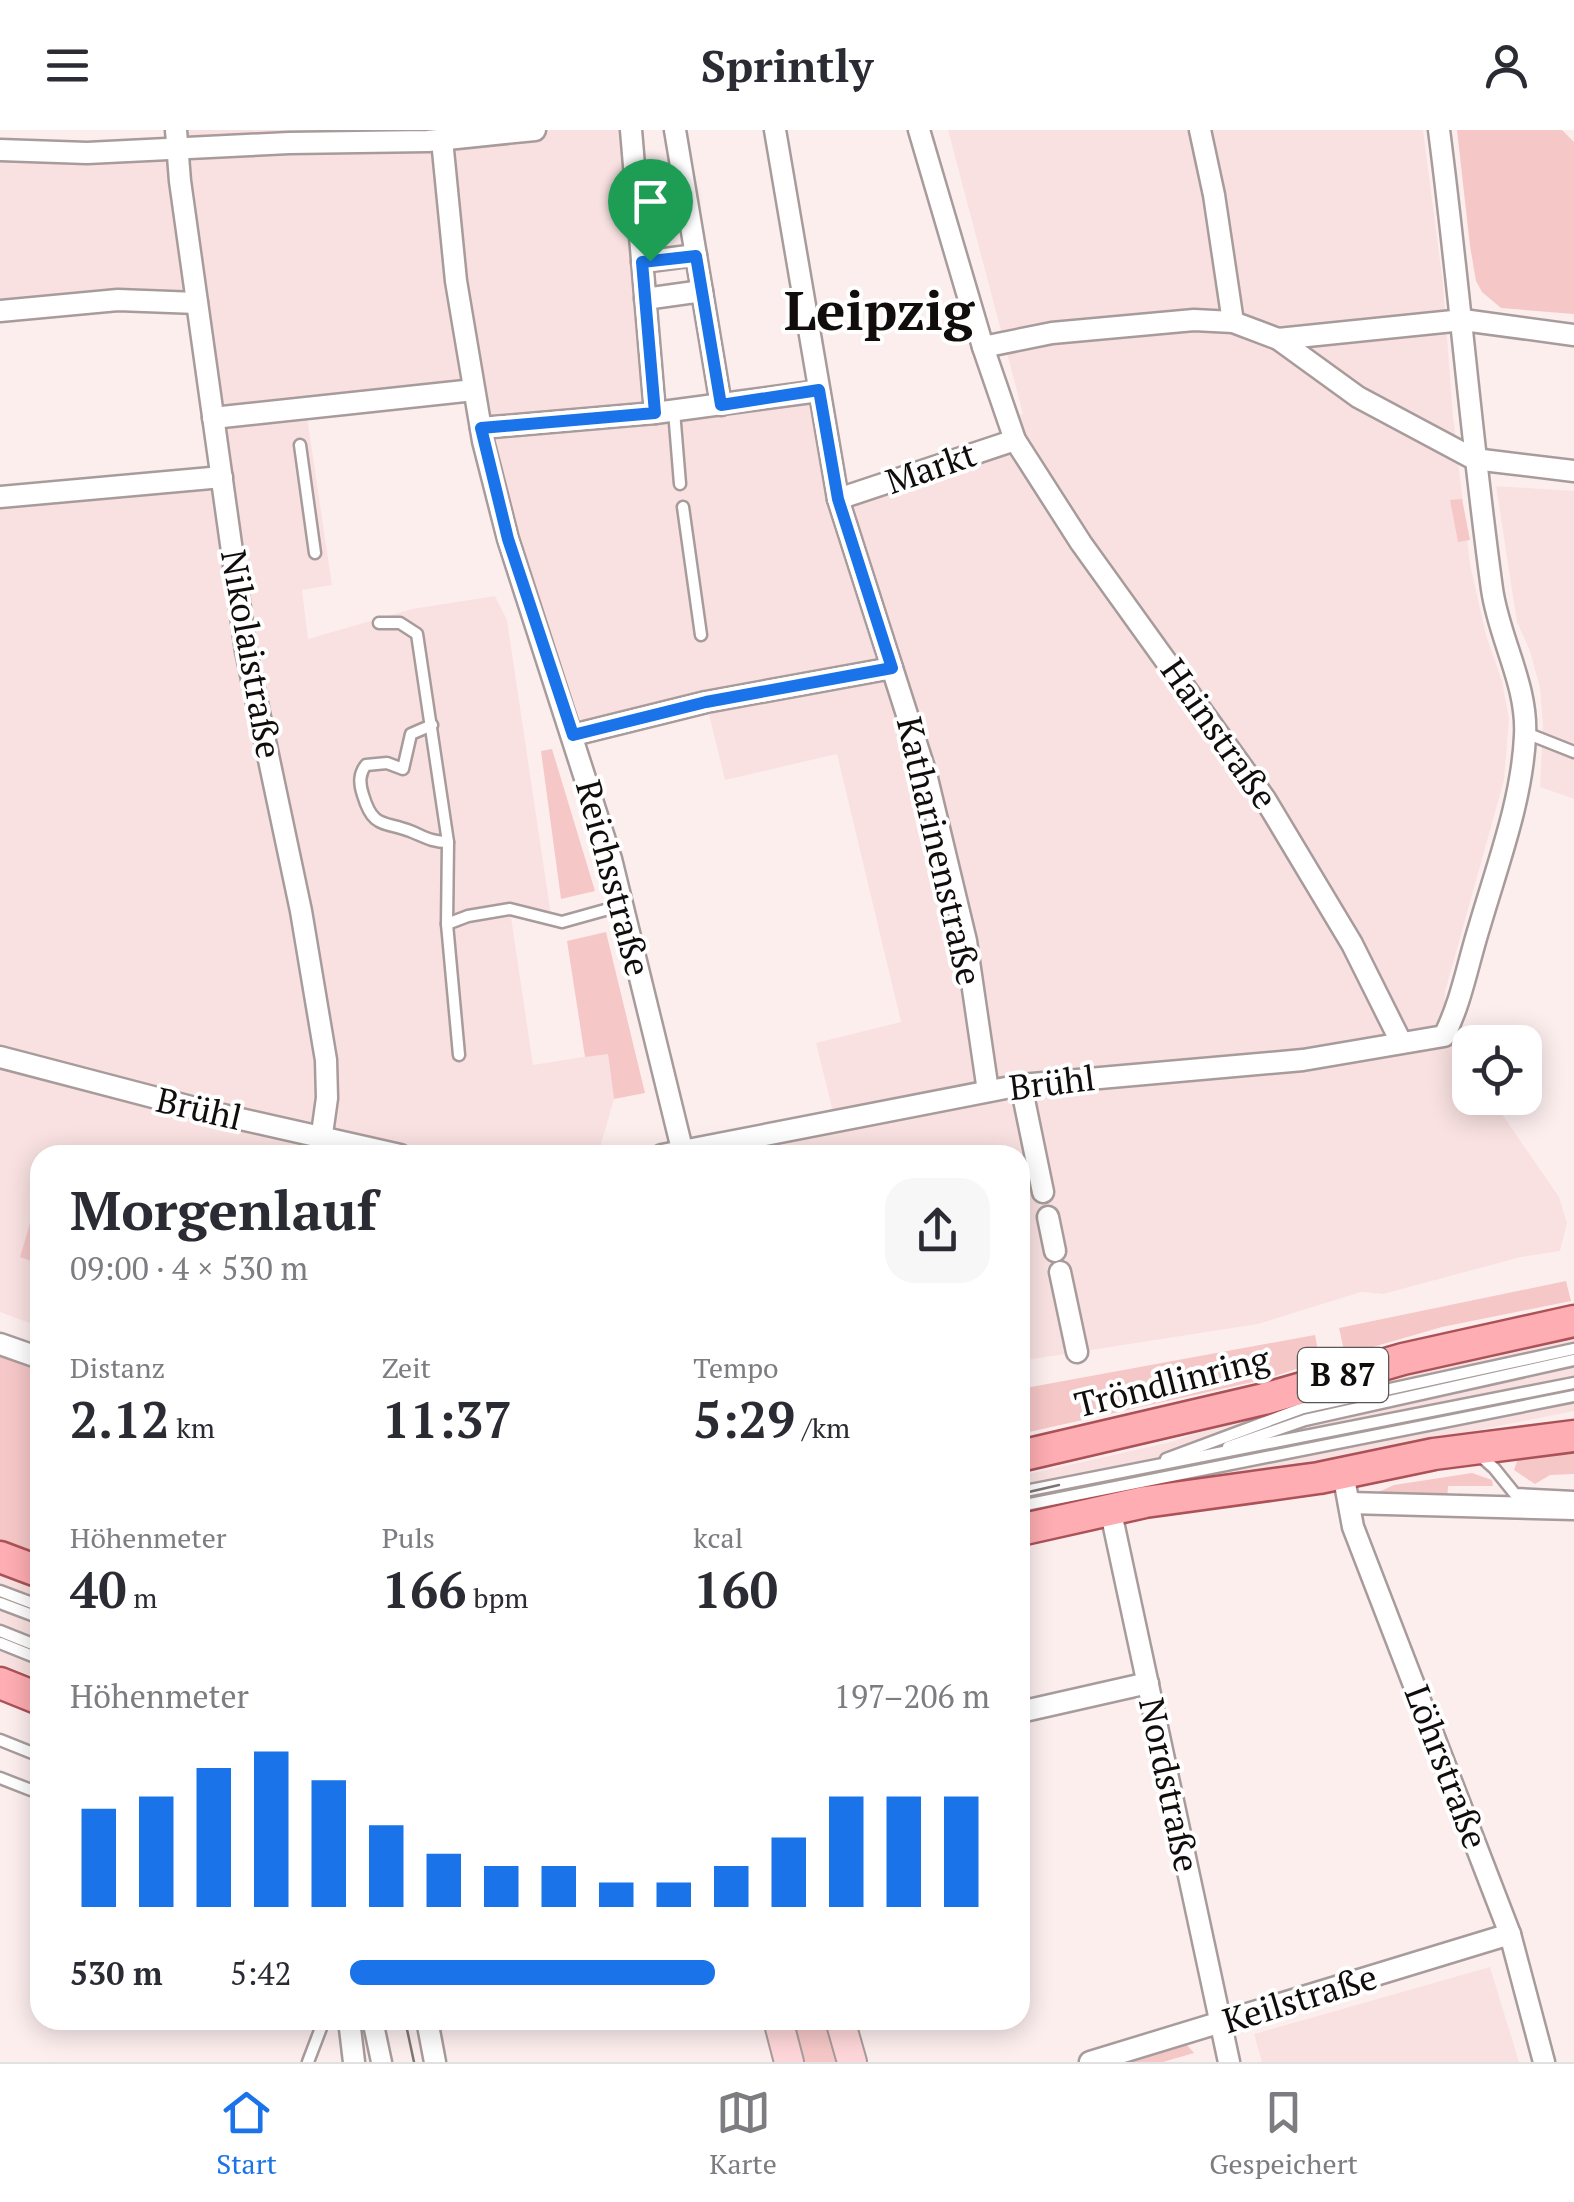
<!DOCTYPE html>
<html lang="de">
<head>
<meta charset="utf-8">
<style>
  body { margin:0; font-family:"PT Serif",serif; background:#f7f7f7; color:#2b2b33; height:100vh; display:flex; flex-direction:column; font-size:38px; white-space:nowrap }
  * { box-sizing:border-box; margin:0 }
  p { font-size:32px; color:#7c7c81 }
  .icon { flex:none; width:55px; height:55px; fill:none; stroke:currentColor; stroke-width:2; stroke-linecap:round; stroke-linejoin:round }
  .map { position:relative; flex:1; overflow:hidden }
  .details { position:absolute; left:30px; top:1015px; width:1000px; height:885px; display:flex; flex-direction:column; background:#fff; border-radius:30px; box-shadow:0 5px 25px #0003 }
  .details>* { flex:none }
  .tools { position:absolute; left:1452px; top:895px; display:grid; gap:20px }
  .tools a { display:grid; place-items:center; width:90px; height:90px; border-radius:20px; background:#fff; box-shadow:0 5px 25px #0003; font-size:50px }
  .pin { position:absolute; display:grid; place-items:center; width:85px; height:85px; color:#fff; margin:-102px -42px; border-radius:50% 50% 50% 0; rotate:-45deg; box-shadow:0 0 10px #0007 }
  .pin .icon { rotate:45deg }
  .round { display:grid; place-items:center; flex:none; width:105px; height:105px; border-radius:30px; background:#f7f7f7 }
  .summary { display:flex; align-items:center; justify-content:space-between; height:170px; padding:0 40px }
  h1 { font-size:55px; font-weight:800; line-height:75px }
  .stats { display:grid; grid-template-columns:repeat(3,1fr); gap:15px; height:170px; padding:10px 40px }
  .stats div { display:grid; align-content:center }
  .stats b { font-size:50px; font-weight:800 }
  .stats small { font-size:28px; font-weight:400 }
  .stats p { font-size:28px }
  .chart { height:280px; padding:20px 40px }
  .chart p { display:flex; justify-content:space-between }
  .chart svg { width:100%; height:180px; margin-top:10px; stroke:#1a73e8; stroke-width:6 }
  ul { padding:0 40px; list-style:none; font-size:32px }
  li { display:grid; grid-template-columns:160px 120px 1fr; align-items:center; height:75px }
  li i { height:25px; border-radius:12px; background:#1a73e8 }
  header { display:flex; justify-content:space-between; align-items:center; height:130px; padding:0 40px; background:#fff; font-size:45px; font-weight:800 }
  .tab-bar { display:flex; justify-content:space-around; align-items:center; height:140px; border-top:2px solid #e1e1e2; background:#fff; font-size:28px; color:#7c7c81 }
  .tab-bar a { display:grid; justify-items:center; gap:5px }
  .tab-bar .selected { color:#1a73e8 }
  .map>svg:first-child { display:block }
  .built { fill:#f9e1e1 }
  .green { fill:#f6c7c7 }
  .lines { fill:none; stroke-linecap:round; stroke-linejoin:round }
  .lane-casing { stroke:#a89b9b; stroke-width:15 }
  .street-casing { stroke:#a89b9b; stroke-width:25 }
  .secondary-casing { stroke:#a89b9b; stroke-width:32 }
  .primary-casing { stroke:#aa5257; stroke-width:35 }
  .lane { stroke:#fff; stroke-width:10 }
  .street { stroke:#fff; stroke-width:20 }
  .secondary { stroke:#fed6d9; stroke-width:28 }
  .primary { stroke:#feadb2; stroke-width:30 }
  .tram { stroke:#7e7575; stroke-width:2.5 }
  .route-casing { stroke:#fff; stroke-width:20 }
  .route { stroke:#1a73e8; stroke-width:12 }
  .labels { text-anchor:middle; stroke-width:8; stroke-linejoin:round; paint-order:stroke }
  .shield { fill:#fff; stroke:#585656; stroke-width:2.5 }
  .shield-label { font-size:32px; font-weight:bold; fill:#110d0d }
  .street-label { font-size:35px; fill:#110d0d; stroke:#fff }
  .town-label { font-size:55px; font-weight:bold; fill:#110d0d; stroke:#fff }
</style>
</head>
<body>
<header><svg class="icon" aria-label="menu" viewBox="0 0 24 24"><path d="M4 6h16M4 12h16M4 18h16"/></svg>Sprintly<svg class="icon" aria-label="person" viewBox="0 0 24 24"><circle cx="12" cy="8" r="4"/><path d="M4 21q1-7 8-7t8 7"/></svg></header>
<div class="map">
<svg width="1574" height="1932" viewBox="0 0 1574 1932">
  <rect width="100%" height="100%" fill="#fdeeee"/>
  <g class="built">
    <path d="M176 0H631L655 283 819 261 838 368 1015 310 1006 288 1023 284 948 0H1423L1443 154 1453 286 1470 434 1486 505 1502 551 1509 589 1504 650 1445 862 1444 906 1470 934V968H1491L1559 1067 1567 1093 1560 1121 1521 1127 1383 1164 1361 1162 1258 1194 1020 1231V1025H685L835 990 816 913 901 892 837 624 725 650 706 572 573 605 474 261 306 280 332 455 302 460 308 509 412 479 495 466 507 490 552 792 510 780 533 935 608 923 614 969 598 1025H40V1197L0 1182V367L221 347 197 173 0 181V20H177Z"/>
    <path d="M1496 356 1574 361V669L1540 657 1543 594 1540 558 1530 521 1517 492Z"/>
    <path d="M1574 1202V1281L1323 1331 1139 1357 1020 1384V1346L1171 1312 1295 1269Z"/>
    <path d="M0 1442 40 1458V1549L0 1534Z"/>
    <path d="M1490 1837 1519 1932H1262L1254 1904Z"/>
  </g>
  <g class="green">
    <path d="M1457 0H1562L1574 12V184L1501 178 1482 162 1476 151 1470 116Z"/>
    <path d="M1462 369 1470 410 1458 412 1450 370Z"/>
    <path d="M552 619 595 761 561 769 541 621Z"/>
    <path d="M606 802 645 963 614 969 608 924 585 927 567 811Z"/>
    <path d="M40 1060V1134L20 1127Z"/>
    <path d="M1566 1151 1571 1171 1442 1197 1345 1225 1339 1198Z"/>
    <path d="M1315 1205 1320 1231 1266 1249 1020 1304V1259Z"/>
    <path d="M0 1222 40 1236V1427L0 1412Z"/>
    <path d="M1574 1324V1344L1550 1345 1535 1354 1514 1340 1517 1331 1524 1328Z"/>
    <path d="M1472 1343 1492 1350 1493 1356H1448L1447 1374 1372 1365 1394 1355Z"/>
    <path d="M794 1890H825L836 1932H805Z"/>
    <path d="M1180 1914 1187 1915 1194 1923 1163 1932H1120Z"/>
  </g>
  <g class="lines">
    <g class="lane-casing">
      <g id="lane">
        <path d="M674 281 680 354"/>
        <path d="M300 315 315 423"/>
        <path d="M683 377 701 505"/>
        <path d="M379 493H400L417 504 448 712 447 794 459 925"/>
        <path d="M432 595 411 604 403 639 387 633 366 635C359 644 359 653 363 665 373 699 384 691 410 701 425 707 431 712 448 712"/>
        <path d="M1526 603 1574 622"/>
        <path d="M447 794 468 786 510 779 562 792 623 775"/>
        <path d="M1228 1317 1305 1290 1574 1230"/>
        <path d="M1478 1324 1494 1338 1515 1364 1574 1367"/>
        <path d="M1166 1329 1303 1278 1574 1219"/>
        <path d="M1020 1362 1574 1253"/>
        <path d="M1020 1376 1574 1266"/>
        <path d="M0 1461 40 1476"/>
        <path d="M0 1473 40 1488"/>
        <path d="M0 1501 40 1517"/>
        <path d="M0 1513 40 1529"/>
        <path d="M0 1610 40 1626"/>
        <path d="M0 1648 31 1660 40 1654"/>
        <path d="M368 1890 377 1932"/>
        <path d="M377 1890 386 1932"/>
        <path d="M308 1932 324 1890"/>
      </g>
    </g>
    <g class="street-casing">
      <g id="street">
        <path d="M176 0 180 51 246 521 301 781 326 930 327 968 319 1025"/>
        <path d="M631 0 655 283"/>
        <path d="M675 0 721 275"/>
        <path d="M775 0 838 369 926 644 966 811 988 961"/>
        <path d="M919 0 983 217 1015 310 1081 413 1265 669 1352 814 1401 912"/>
        <path d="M1200 0 1214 65 1233 192"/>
        <path d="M442 10 456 151 483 311 508 409 611 729 682 1019"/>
        <path d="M0 20 87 23 289 13 428 11 535 0"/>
        <path d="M642 132 696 125"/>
        <path d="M645 169 702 161"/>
        <path d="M0 181 118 170 197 173"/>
        <path d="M1278 209 1358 267 1474 329 1574 341"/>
        <path d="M983 217 1052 203 1194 190 1233 192 1278 209 1463 190 1574 205"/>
        <path d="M213 288 474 260"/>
        <path d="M481 298 655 283 819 261"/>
        <path d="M0 367 222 347"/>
        <path d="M838 369 1015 310"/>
        <path d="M573 605 706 572 892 538"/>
        <path d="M0 927 214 983 400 1025"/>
        <path d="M1021 955 1043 1062"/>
        <path d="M662 1025 1021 955 1303 930 1444 906C1461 873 1468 833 1479 798 1497 736 1522 671 1525 606 1528 555 1499 509 1492 459 1471 307 1459 153 1439 0"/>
        <path d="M1048 1087 1055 1121"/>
        <path d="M1060 1142 1077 1222"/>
        <path d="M0 1214 40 1228"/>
        <path d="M1343 1343 1353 1397 1510 1804 1544 1932"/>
        <path d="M1349 1373 1574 1379"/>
        <path d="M1110 1378 1229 1932"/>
        <path d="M1020 1582 1148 1553"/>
        <path d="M349 1890 354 1932"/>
        <path d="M427 1890 435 1932"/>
        <path d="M1090 1932 1510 1804"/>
      </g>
    </g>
    <g class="secondary-casing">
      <g id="secondary">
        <path d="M778 1890 789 1932"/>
        <path d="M840 1890 852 1932"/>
      </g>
    </g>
    <g class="primary-casing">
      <g id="primary">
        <path d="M1020 1326 1264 1269 1403 1229 1574 1191"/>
        <path d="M1020 1400 1145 1372 1319 1348 1434 1324 1574 1306"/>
        <path d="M0 1427 40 1442"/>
        <path d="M0 1553 40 1569"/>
      </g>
    </g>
    <use href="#lane" class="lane"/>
    <use href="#street" class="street"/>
    <use href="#secondary" class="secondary"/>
    <use href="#primary" class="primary"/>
    <g class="tram">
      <path d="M1020 1364 1059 1355"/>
      <path d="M405 1890 414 1932"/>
    </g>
  </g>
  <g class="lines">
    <g class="route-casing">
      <path id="route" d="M696 126 721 275 819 260 838 369 892 538 706 572 573 605 508 409 481 298 655 283 642 132Z"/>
    </g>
    <use href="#route" class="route"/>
  </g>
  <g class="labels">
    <rect class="shield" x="1298" y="1218" width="90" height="54" rx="8"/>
    <g class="shield-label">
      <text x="1343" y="1256">B 87</text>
    </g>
    <g class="street-label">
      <text transform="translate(931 338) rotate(-19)" y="12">Markt</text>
      <text transform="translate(251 524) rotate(80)" y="12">Nikolaistraße</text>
      <text transform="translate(1219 604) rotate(55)" y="12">Hainstraße</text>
      <text transform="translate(939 721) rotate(77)" y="12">Katharinenstraße</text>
      <text transform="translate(613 748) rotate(75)" y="12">Reichsstraße</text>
      <text transform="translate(1052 953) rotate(-7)" y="12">Brühl</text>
      <text transform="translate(199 979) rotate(13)" y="12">Brühl</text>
      <text transform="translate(1172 1252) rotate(-14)" y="12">Tröndlinring</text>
      <text transform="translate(1446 1637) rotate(69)" y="12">Löhrstraße</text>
      <text transform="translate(1169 1655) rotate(78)" y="12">Nordstraße</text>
      <text transform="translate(1300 1869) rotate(-17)" y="12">Keilstraße</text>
    </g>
    <g class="town-label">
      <text x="879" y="200">Leipzig</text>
    </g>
  </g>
</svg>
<div class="tools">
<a><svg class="icon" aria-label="locate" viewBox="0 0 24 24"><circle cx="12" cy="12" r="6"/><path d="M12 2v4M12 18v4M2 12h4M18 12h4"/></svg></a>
</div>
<div class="pin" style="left:650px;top:131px;background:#1e9e55"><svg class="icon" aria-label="arrive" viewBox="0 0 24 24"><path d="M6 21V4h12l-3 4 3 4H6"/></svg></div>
<section class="details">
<div class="summary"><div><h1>Morgenlauf</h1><p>09:00 · 4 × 530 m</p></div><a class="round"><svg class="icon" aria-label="share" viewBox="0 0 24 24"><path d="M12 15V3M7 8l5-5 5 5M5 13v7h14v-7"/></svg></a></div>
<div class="stats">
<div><p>Distanz</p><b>2.12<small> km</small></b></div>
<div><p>Zeit</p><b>11:37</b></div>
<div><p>Tempo</p><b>5:29<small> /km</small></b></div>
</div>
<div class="stats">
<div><p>Höhenmeter</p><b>40<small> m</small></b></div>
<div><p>Puls</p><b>166<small> bpm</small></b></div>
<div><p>kcal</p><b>160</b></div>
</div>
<div class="chart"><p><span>Höhenmeter</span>197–206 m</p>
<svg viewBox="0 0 160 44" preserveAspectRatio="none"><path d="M5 44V20M15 44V17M25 44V10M35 44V6M45 44V13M55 44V24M65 44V31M75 44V34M85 44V34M95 44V38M105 44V38M115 44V34M125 44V27M135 44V17M145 44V17M155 44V17"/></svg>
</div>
<ul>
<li><b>530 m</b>5:42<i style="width:57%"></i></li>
</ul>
</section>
</div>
<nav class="tab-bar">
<a class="selected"><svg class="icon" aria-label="home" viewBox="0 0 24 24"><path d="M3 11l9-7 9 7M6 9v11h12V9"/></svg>Start</a>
<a><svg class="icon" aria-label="map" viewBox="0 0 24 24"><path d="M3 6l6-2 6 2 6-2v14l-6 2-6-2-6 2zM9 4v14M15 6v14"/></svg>Karte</a>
<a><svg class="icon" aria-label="saved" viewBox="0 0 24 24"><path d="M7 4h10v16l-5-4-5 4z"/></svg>Gespeichert</a>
</nav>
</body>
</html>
